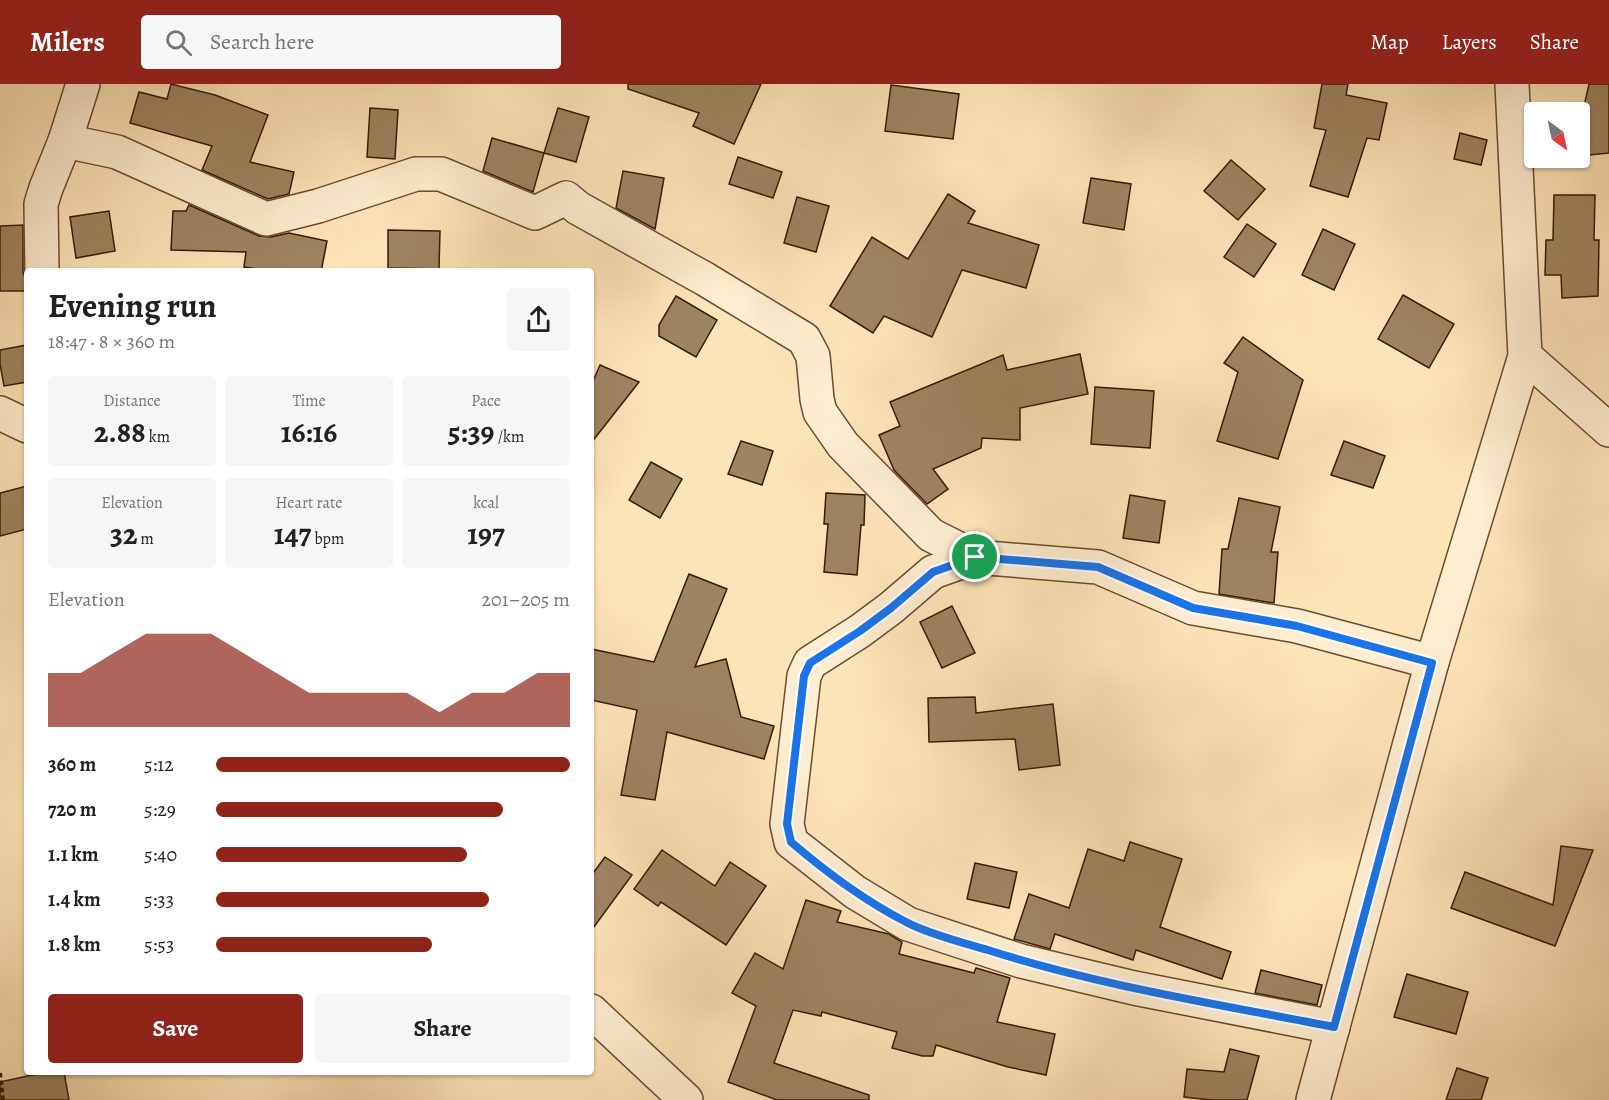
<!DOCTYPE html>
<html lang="en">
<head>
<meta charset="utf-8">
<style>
  body { margin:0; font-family:Alegreya,serif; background:#f6f6f6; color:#202124; height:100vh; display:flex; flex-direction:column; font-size:22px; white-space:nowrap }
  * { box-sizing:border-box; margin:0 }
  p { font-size:20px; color:#757577 }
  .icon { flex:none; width:33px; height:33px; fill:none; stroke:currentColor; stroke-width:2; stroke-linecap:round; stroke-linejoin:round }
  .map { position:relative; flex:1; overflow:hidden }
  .panel { position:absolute; left:24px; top:184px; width:570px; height:807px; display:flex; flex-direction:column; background:#fff; border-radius:6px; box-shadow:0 2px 4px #0004 }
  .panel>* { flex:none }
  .needle { width:39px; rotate:147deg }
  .fabs { position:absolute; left:1524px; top:18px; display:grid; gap:12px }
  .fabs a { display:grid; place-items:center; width:66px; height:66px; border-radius:6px; background:#fff; box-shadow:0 2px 4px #0004; font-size:30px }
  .pin { position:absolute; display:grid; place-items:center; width:51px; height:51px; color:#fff; margin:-26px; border:3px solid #fff; border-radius:50%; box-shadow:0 2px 6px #0007 }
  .round { display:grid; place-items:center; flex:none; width:63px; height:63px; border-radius:6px; background:#f6f6f6 }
  .headline { display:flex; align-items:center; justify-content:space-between; height:102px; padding:0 24px }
  h1 { font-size:33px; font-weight:700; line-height:45px }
  .stats { display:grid; grid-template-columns:repeat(3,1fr); gap:9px; height:102px; padding:6px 24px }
  .stats div { display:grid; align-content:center; border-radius:6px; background:#f6f6f6; text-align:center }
  .stats b { font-size:30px; font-weight:700 }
  .stats small { font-size:16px; font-weight:400 }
  .stats p { font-size:16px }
  .chart { height:168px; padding:12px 24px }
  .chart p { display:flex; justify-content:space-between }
  .chart svg { width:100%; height:108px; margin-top:6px; fill:#8f2418; opacity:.7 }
  .button { display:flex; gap:12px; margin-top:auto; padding:12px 24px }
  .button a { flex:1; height:69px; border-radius:6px; background:#8f2418; color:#fff; font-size:24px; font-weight:700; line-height:69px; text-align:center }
  .button a+a { background:#f6f6f6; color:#202124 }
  ul { padding:0 24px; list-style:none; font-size:20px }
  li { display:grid; grid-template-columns:96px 72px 1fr; align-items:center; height:45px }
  li i { height:15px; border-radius:8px; background:#8f2418 }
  header { display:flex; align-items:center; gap:36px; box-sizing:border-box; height:84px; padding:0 30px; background:#8f2418; color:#fff }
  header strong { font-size:28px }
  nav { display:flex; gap:33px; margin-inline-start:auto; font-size:21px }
  .search { width:420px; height:54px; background:#f6f6f6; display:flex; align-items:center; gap:15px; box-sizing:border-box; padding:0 21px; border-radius:6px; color:#757577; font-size:22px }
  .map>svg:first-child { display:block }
  .building { fill:#9e8460; stroke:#381b03; stroke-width:1.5 }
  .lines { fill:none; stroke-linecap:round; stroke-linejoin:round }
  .street-casing { stroke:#694d30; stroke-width:36 }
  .path { stroke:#381b03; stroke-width:4; stroke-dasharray:4.5 3; stroke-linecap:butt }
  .street { stroke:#feedd0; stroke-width:33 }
  .route-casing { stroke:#fff; stroke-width:12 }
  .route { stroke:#1a73e8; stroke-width:8 }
</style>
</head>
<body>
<header>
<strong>Milers</strong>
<div class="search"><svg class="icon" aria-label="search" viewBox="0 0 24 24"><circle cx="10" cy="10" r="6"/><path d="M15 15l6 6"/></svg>Search here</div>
<nav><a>Map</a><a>Layers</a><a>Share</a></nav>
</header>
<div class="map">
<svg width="1609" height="1016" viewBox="0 0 1609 1016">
  <rect width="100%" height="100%" fill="#fde4b6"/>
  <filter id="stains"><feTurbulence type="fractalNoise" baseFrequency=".00333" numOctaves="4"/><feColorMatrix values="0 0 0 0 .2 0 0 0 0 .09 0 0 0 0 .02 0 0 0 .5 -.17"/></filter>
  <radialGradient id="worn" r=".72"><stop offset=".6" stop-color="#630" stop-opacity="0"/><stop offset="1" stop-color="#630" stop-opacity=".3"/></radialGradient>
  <g class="building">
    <path d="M171 0 215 11 268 31 250 78 294 88 289 110 268 115 202 86 212 62 130 39 139 8 167 15Z"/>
    <path d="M628 0H761L734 60 693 42 699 29 628 5Z"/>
    <path d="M1322 0H1348L1346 11 1387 19 1379 56 1367 54 1348 113 1310 102 1326 46 1314 44Z"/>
    <path d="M1589 0H1609V69L1580 72V40Z"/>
    <path d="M891 1 959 10 953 55 885 47Z"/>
    <path d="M370 24 398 26 395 75 367 73Z"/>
    <path d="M558 24 589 33 576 78 544 69Z"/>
    <path d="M1460 49 1487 56 1481 81 1454 75Z"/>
    <path d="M492 54 544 69 533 108 483 87Z"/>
    <path d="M738 73 782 88 773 114 729 100Z"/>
    <path d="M1231 76 1265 105 1238 136 1204 107Z"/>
    <path d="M623 87 664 94 655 145 616 124Z"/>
    <path d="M1091 94 1131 100 1124 146 1083 139Z"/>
    <path d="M948 110 975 127 968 139 1039 161 1026 204 962 186 932 253 884 232 873 249 830 222 872 153 908 175Z"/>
    <path d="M1554 111H1595L1594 156H1599L1598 212 1562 214 1561 191H1545L1546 156H1553Z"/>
    <path d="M797 113 829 122 816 168 784 159Z"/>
    <path d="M189 121 259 152 271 153 289 149 327 157 321 188H280L244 183 246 168 171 166 173 127H186Z"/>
    <path d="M109 127 115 167 76 174 70 133Z"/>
    <path d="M1247 140 1276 160 1254 193 1224 173Z"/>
    <path d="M23 141V188L27 199V207H0V142Z"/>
    <path d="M1323 145 1355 160 1334 206 1302 191Z"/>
    <path d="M388 146 440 147 439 185 388 184Z"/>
    <path d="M1403 211 1454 240 1429 284 1378 255Z"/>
    <path d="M676 212 717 236 696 273 659 252V241Z"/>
    <path d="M1243 253 1303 296 1278 375 1217 357 1238 288 1224 279Z"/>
    <path d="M27 261V298L4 302 0 280V266Z"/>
    <path d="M1080 270 1088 310 1020 324V356L982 354 981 364 933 385 948 405 927 420 894 386 879 351 900 342 890 318 1003 271 1007 286Z"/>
    <path d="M600 281 639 298 591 359V302Z"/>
    <path d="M1095 303 1154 307 1150 364 1091 360Z"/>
    <path d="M741 357 773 367 762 401 728 390Z"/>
    <path d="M1344 357 1385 372 1373 404 1331 391Z"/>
    <path d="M651 378 682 395 660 434 629 416Z"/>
    <path d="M27 402V445L0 452V409Z"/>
    <path d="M826 409 865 411 864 441H861L857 491 824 488 828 440H824Z"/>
    <path d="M1130 411 1165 417 1159 459 1123 454Z"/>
    <path d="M1239 414 1280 423 1271 468H1278L1274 519 1219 510 1222 465H1228Z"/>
    <path d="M689 490 727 505 695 583 726 575 741 633 774 642 764 675 667 648 655 716 621 711 637 626 591 616V565L654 578Z"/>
    <path d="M952 522 975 569 942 584 920 538Z"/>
    <path d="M975 613 976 629 1053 620 1060 681 1019 686 1015 655 929 658 928 614Z"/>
    <path d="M1130 758 1182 775 1160 843 1231 868 1222 895 1136 866 1133 876 1055 850 1050 865 1014 855 1029 810 1069 824 1088 765 1124 777Z"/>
    <path d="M1561 762 1593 766 1555 862 1451 824 1465 788 1553 821Z"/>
    <path d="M662 766 715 802 730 778 766 802 726 861 661 818 658 822 634 805Z"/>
    <path d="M605 773 632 791 591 847V792Z"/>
    <path d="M975 779 1017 788 1009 824 967 815Z"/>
    <path d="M806 816 841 827 837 838 889 850 902 858 899 870 974 889 976 884 1010 894 997 938 1055 950 1046 991 1008 983 936 961 933 972H922L892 964 897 948 822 928 821 932 793 926 774 979 869 1011V1016H777L728 998 756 922 732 909 755 869 783 885Z"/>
    <path d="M1261 886 1322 901 1317 921 1255 909Z"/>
    <path d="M1407 890 1468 908 1456 950 1394 933Z"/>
    <path d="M1230 965 1259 972 1247 1016H1211L1184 1013 1187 985 1224 988Z"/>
    <path d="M1457 984 1488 994 1481 1016H1446Z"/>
    <path d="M46 988H64L69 1016H0V998Z"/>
  </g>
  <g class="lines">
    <g class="street-casing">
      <g id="street">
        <path d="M65 57 117 68 266 135 318 122 416 90H441L535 129 566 114 578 124 705 195 804 255 813 272 817 315 820 328 843 361 931 451 975 473 1098 483 1193 524 1297 542 1432 578"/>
        <path d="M42 188 41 120 46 104 65 57 83 0"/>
        <path d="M1525 272 1609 346"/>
        <path d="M0 329 27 342"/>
        <path d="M975 473 933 488 891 524 860 547 810 579 804 592 787 740 791 758 855 808 908 840 1021 877 1134 904 1333 943"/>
        <path d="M591 927 686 1016"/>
        <path d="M1313 1016 1432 578 1525 272 1512 0"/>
      </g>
    </g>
    <path class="path" d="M0 989 3 1016"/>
    <use href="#street" class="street"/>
  </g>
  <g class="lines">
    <g class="route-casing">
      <path id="route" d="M975 473 1098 483 1193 524 1297 542 1432 579 1334 943C1218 920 1100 902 988 866 964 859 928 850 906 838 865 817 826 788 791 758L787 740 804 592 810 579 860 547 891 524 933 488Z"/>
    </g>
    <use href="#route" class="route"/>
  </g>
  <rect width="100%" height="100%" filter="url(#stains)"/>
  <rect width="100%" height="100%" fill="url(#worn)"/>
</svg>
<div class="fabs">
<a><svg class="needle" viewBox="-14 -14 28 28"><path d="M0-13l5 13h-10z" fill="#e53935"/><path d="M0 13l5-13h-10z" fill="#757577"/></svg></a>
</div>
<div class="pin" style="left:975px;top:473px;background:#1e9e55"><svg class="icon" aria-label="arrive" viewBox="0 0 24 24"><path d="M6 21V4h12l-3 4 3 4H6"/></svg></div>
<section class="panel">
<div class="headline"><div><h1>Evening run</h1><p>18:47 · 8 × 360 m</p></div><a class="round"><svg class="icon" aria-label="share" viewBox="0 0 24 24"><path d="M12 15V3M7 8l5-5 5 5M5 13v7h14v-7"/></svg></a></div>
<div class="stats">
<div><p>Distance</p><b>2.88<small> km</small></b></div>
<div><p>Time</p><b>16:16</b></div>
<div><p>Pace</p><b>5:39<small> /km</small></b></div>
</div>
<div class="stats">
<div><p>Elevation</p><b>32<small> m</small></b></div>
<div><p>Heart rate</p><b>147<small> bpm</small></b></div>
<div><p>kcal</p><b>197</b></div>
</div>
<div class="chart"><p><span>Elevation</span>201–205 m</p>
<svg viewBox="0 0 160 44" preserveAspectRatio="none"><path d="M0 44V22L10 22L20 14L30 6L40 6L50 6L60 14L70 22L80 30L90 30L100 30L110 30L120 38L130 30L140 30L150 22L160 22V44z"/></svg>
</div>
<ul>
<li><b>360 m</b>5:12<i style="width:100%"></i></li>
<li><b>720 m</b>5:29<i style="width:81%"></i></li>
<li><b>1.1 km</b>5:40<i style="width:71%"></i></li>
<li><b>1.4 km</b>5:33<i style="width:77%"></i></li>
<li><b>1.8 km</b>5:53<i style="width:61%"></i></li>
</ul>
<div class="button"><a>Save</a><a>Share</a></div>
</section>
</div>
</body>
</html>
